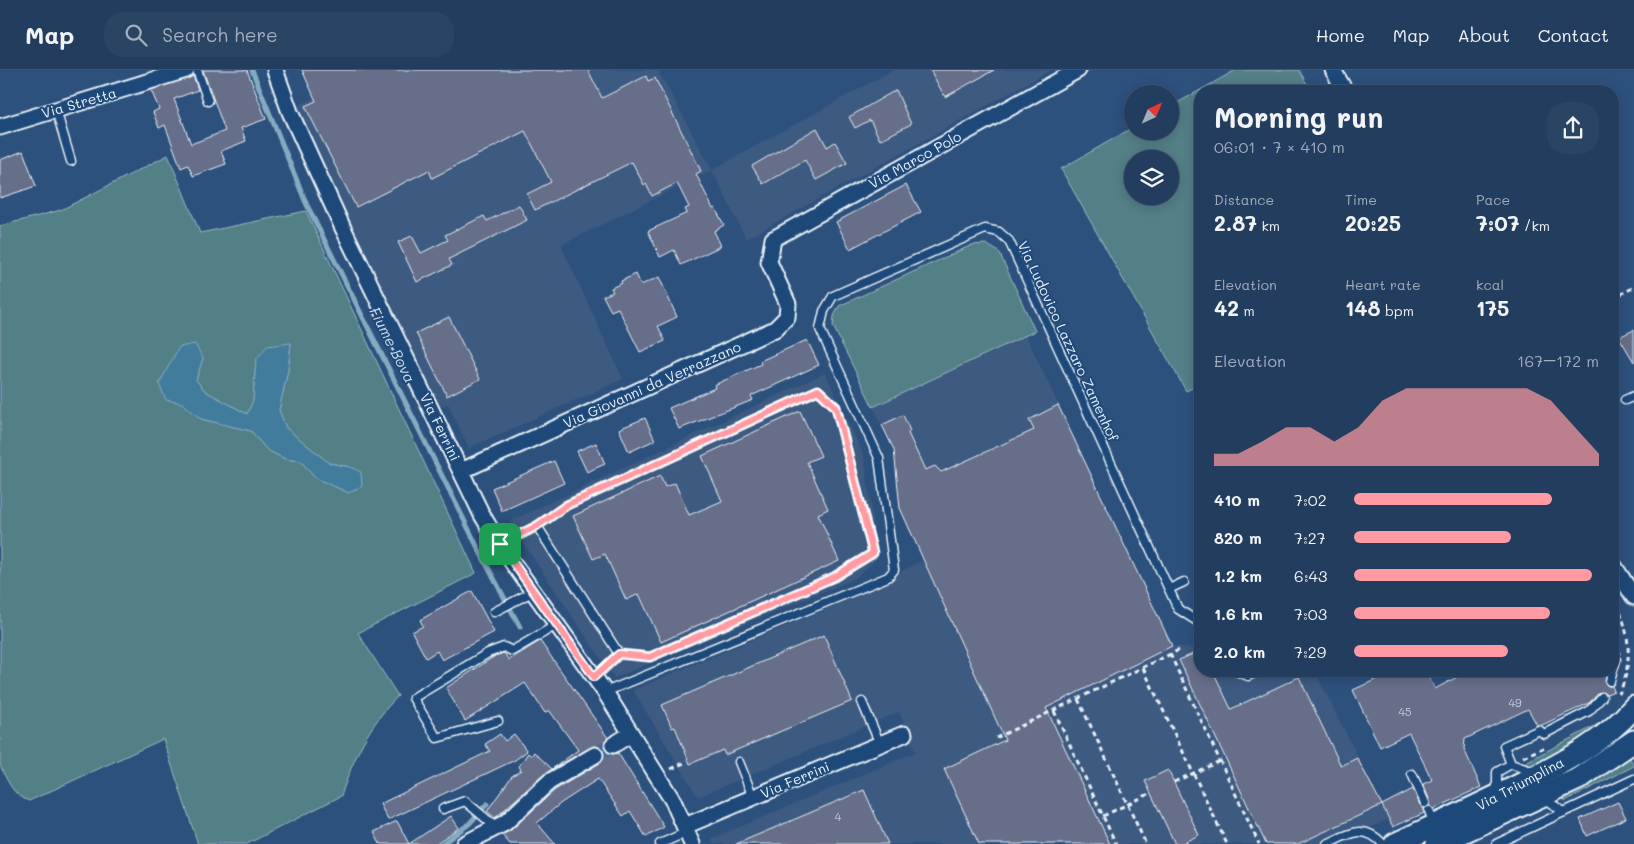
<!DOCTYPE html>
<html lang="en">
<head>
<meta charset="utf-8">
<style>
  body { margin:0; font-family:Mali,sans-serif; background:#2a4464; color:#f1f3f6; height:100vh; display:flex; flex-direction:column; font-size:19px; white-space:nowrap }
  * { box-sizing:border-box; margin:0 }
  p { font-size:16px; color:#a2aebc }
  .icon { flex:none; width:28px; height:28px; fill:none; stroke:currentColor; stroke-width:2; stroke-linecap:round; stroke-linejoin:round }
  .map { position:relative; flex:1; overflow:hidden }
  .details { position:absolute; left:1194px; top:15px; width:425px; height:592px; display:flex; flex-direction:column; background:#223d5e; border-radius:20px; box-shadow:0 2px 12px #0003,0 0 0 1px #3f5673 }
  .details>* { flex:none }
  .needle { width:32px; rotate:44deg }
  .controls { position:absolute; left:1124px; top:15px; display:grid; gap:10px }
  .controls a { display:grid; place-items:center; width:55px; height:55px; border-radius:50%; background:#223d5e; box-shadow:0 2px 12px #0003,0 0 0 1px #3f5673; font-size:25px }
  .pin { position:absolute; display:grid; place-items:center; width:42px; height:42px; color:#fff; margin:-21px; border-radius:10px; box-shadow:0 2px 8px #0006 }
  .round { display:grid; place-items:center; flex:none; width:52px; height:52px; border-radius:20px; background:#2a4464 }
  .headline { display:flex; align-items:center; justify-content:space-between; height:85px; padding:0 20px }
  h1 { font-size:28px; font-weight:700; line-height:38px }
  .figures { display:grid; grid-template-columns:repeat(3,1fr); gap:8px; height:85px; padding:5px 20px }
  .figures div { display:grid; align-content:center }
  .figures b { font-size:21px; font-weight:700 }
  .figures small { font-size:14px; font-weight:400 }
  .figures p { font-size:14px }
  .chart { height:140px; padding:10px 20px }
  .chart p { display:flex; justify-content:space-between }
  .chart svg { width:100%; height:90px; margin-top:5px; fill:#ff9aa2; opacity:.7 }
  ul { padding:0 20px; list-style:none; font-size:16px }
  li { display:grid; grid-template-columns:80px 60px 1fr; align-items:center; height:38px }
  li i { height:12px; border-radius:6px; background:#ff9aa2 }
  header { display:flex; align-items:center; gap:30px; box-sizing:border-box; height:70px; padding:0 25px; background:#223d5e; border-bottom:1px solid #3f5673 }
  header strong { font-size:24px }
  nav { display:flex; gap:28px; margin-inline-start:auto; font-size:18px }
  .search { width:350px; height:45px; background:#2a4464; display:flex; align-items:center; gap:12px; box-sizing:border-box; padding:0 18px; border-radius:20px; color:#a2aebc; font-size:19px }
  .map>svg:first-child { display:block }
  .built { fill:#3e5a81 }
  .green { fill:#537f87; stroke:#9eb8c0; fill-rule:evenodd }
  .water { fill:#437c9d; stroke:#85abc1 }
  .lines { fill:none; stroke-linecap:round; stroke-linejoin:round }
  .stream { stroke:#85abc1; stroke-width:5 }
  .building { fill:#666e89; stroke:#e8f1f8 }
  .minor-tunnel { stroke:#49698f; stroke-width:15; stroke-dasharray:15 8; stroke-linecap:butt }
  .service-casing { stroke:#e8f1f8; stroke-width:11 }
  .minor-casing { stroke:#e8f1f8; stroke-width:19 }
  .secondary-casing { stroke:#e8f1f8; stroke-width:25 }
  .path { stroke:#e8f1f8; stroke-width:3; stroke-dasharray:5 4; stroke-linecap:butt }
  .service { stroke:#1f4a7a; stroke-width:8 }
  .minor { stroke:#1f4a7a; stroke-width:15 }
  .secondary { stroke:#1f4a7a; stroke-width:21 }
  .route-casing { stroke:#fff; stroke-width:10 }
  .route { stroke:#ff9aa2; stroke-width:6 }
  .labels { text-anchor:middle; stroke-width:4; stroke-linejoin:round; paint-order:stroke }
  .number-label { font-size:11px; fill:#c8d0dc }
  .street-label { font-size:14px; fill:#e8f1f8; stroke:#1f4a7a }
  .water-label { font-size:15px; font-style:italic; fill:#cfdfea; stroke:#1f4a7a }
</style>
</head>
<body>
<header>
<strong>Map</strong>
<div class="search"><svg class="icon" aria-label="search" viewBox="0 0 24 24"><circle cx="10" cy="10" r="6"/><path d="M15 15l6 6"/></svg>Search here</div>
<nav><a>Home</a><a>Map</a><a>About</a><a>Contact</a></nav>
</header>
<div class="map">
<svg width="1634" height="774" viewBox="0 0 1634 774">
  <rect width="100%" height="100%" fill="#2d517d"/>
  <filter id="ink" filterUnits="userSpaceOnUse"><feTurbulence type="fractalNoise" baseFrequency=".02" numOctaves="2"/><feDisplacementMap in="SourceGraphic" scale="10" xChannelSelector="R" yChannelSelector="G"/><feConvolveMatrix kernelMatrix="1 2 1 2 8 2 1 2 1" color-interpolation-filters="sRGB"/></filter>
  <g filter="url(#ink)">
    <g class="built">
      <path d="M369 0H658L712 100 893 0H1051L746 169 712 100 561 175 623 309 469 378 448 334 437 338 397 255 296 37Z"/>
      <path d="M1026 266 1172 576 1200 579V601H1315L1389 749 1335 774H714L711 769 916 682 899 642 698 727 633 620 850 529 923 490 900 438 894 380 873 337Z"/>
      <path d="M825 303 864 386 878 487 856 508 614 608 509 452Z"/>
    </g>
    <g class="green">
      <path d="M1236 0H1299L1311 21H1200V314L1186 321 1061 99 1132 58V61H1170V37ZM1132 89H1170V126H1132Z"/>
      <path d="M168 85 200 163 306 141 476 503 358 563 398 626C368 656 354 687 341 726L247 774H198L163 669 29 731C13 726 7 710 0 695V156L61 140ZM291 273 288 300 279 340 286 358 329 393 350 397 349 423 315 408 301 391 285 389 267 380 251 361 201 349 182 333 203 288 196 310 205 321 247 344 253 331 256 290Z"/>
      <path d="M986 174 999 182 1035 261 873 337 833 256 834 246 839 236 972 175Z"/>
      <path d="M1600 653 1603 656 1582 670 1533 696 1524 693Z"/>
      <path d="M1629 686 1634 696 1565 731 1563 727Z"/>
    </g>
    <path class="water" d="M291 273 288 300 279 340 286 358 329 393 350 397 361 402 362 416 349 423 315 408 301 391 285 389 267 380 251 361 201 349 182 333 166 330 159 314 179 277 195 274 203 288 196 310 205 321 247 344 253 331 256 290 267 276Z"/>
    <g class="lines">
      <g class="stream">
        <path d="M252 0 306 133 483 488 520 557"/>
        <path d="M442 774 469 754 487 734"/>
      </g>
    </g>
    <g class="building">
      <path d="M203 0H247L266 49 241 58 246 71 221 81 226 94 193 106 188 95 181 98 165 55 159 58 153 42 159 39 151 20 193 6 198 20 174 29 191 74 225 61Z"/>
      <path d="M302 0H588L602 28 646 6 648 11 655 8 701 101 696 104 713 139 715 138 724 155 714 161 721 176 681 195 674 180 660 187 648 161 687 143 685 139 689 137 677 113 652 126 646 114 644 115 632 92 535 140 527 124 551 112 525 61 432 108 429 100 356 137 305 36 316 31Z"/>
      <path d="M930 0H994L945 27Z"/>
      <path d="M896 20 911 54 880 70 870 50 855 58 849 47Z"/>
      <path d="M817 58 827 77 835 72 847 93 816 110 805 90 763 114 752 96Z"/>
      <path d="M23 81 36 116 0 128V90Z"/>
      <path d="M906 115 921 142 850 179 836 152Z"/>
      <path d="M519 135 527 150 449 189 452 195 417 212 398 172 412 166 421 183 448 170 445 165 484 146 487 151Z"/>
      <path d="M636 204 641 215 659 207 677 247 658 256 665 271 640 282 618 238 611 241 603 226 613 222 611 218 622 213 621 211Z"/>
      <path d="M449 247 480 309 447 326 416 263Z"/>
      <path d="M1634 260V292L1619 267Z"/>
      <path d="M807 270 819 295 751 326 753 330 679 359 669 338 715 318 714 315 761 294 760 291Z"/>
      <path d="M1058 335 1172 576 1046 638 1110 774H979L944 699 1005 670 900 438 894 380 882 355 903 345 910 361 908 363 925 400 935 396 941 402 1034 360 1029 350Z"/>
      <path d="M800 341 821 386 807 392 828 439 818 444 839 491 661 572 639 524 626 530 605 484 593 489 573 446 660 406 665 417 675 413 689 445 722 431 702 386Z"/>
      <path d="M645 348 655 370 629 382 619 359Z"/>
      <path d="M596 373 605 394 587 402 577 381Z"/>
      <path d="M554 391 564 413 502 441 492 418Z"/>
      <path d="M472 521 494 562 442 590 437 581 426 588 412 562 423 556 420 550Z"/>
      <path d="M824 565 852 631 725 685 723 680 690 694 675 657 672 658 662 635Z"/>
      <path d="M540 571 608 668 604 675 605 680 613 684 618 683 664 757 646 767 630 741 623 746 598 709 561 733 537 753 555 774H510L502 765 511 760 555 720 600 693 604 685 600 677 594 676 552 699 578 680 549 640 545 643 525 613 465 651 446 618 495 586 504 583 509 590Z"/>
      <path d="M1200 581V601H1213L1231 639 1299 607 1341 696 1357 688 1382 735 1298 774H1266L1179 590Z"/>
      <path d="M1371 601H1426L1435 619 1457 607 1454 601H1607L1605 613 1608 616H1612L1614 621 1607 624 1600 622 1589 633 1542 655H1537L1528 639 1465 669 1464 679 1481 717 1434 739 1430 736V731L1423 714 1432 710 1409 663 1380 677 1353 620 1375 610Z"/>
      <path d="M500 664 505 671 514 664 527 681 515 690 388 750 380 734 490 681 485 674Z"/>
      <path d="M534 682 552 699 543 705 495 748 487 741 512 706 521 700 519 696 528 683 531 686Z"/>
      <path d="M1168 700 1199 765 1180 774H1175L1145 711Z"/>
      <path d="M1413 719 1420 735 1424 738V743L1393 757 1382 735Z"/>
      <path d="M864 720 888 774H736Z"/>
      <path d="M1618 732 1626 748 1587 766 1580 749Z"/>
      <path d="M451 746 459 758 435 774H380L374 762 397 751 409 774Z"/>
    </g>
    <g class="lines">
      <path class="minor-tunnel" d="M595 685 613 675"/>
      <g class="service-casing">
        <g id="service">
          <path d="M197 0 208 31"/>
          <path d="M56 40 71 91"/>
          <path d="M1625 330 1634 326"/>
          <path d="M537 456 567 435 818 320 836 337 873 483 834 507 650 587 619 584"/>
          <path d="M500 475 537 456 619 584 595 607"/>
          <path d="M1169 519 1184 512"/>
          <path d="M494 542 534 521"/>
          <path d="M1236 601 1248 606 1259 601"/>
          <path d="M1610 611 1616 590 1612 563"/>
          <path d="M605 622 888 507 894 500 879 388 820 259 824 241 833 226 985 159 999 162 1009 171 1178 539 1200 553"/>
          <path d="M862 632 880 674"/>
          <path d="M498 651 437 668 413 628 488 583 504 577 512 581 558 554"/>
          <path d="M739 692 753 727"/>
          <path d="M1536 703 1511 694 1504 676 1539 660 1544 664 1589 641 1602 627"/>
          <path d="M1412 704 1425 733"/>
          <path d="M1497 724V702L1511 694"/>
          <path d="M1543 728 1564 742"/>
          <path d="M443 739 465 731 497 758"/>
          <path d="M1429 741 1434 754"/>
          <path d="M660 774 687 762"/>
          <path d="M1327 774C1349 764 1364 753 1383 774"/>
          <path d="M1496 774 1634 709"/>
        </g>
      </g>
      <g class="minor-casing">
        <g id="minor">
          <path d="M275 0 290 42 342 156 482 445 500 475 605 622 673 731 692 774"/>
          <path d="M1333 0 1345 21"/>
          <path d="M0 57 186 0"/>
          <path d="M461 401 775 259 787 247 788 234 769 192 773 169 1078 0"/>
          <path d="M1612 493 1634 527"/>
          <path d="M613 675 631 664"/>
          <path d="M685 756 904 664"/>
          <path d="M464 774 505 753 549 712 595 685"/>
        </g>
      </g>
      <g class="secondary-casing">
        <g id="secondary">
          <path d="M1395 774C1440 753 1484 733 1527 711 1566 691 1606 670 1634 637"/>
          <path d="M1437 774 1578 709 1634 671"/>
        </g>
      </g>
      <g class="path">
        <path d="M1612 229 1634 217"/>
        <path d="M1612 526C1630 556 1634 592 1619 624"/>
        <path d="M1170 584 1259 774"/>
        <path d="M1143 598 1227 774"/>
        <path d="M1078 629 1146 774"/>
        <path d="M1054 641 1116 774"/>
        <path d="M996 668 1181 579"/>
        <path d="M1523 687 1547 676"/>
        <path d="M671 699 686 692"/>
        <path d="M1174 712 1220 691"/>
        <path d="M1103 746 1151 723"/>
      </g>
      <use href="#service" class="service"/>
      <use href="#minor" class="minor"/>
      <use href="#secondary" class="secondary"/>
    </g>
  </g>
  <g class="lines" filter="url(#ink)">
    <g class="route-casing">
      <path id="route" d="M818 320 836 337 873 483 834 507 650 587 619 584 594 607 500 474 537 456 567 435Z"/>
    </g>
    <use href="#route" class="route"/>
  </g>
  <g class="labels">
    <g class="number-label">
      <text x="1515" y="637">49</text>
      <text x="1405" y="646">45</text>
      <text x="838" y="751">4</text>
    </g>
    <g class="street-label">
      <text transform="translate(79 33) rotate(-16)" y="5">Via Stretta</text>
      <text transform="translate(915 90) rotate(-29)" y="5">Via Marco Polo</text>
      <text transform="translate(1068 271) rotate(65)" y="5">Via Ludovico Lazzaro Zamenhof</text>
      <text transform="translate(652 315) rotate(-24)" y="5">Via Giovanni da Verrazzano</text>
      <text transform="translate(440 357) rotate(64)" y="5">Via Ferrini</text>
      <text transform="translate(795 710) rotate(-23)" y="5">Via Ferrini</text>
      <text transform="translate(1520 714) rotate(-28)" y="5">Via Triumplina</text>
    </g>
    <g class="water-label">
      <text transform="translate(392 275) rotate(63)" y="5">Fiume Bova</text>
    </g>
  </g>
</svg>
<div class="controls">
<a><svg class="needle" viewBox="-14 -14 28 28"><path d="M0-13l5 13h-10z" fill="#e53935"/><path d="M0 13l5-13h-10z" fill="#a2aebc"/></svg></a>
<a><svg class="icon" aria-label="layers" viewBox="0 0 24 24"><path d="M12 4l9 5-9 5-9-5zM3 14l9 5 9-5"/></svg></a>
</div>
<div class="pin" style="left:500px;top:474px;background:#1e9e55"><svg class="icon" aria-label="arrive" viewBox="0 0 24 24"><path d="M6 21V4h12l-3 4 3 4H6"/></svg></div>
<section class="details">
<div class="headline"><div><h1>Morning run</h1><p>06:01 · 7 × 410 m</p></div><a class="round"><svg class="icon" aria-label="share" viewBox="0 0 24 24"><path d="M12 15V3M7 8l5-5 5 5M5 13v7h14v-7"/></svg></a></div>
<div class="figures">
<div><p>Distance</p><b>2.87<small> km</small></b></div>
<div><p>Time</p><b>20:25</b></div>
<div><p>Pace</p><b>7:07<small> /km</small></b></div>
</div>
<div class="figures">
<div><p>Elevation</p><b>42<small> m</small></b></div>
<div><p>Heart rate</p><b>148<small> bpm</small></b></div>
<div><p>kcal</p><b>175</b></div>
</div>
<div class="chart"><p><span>Elevation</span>167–172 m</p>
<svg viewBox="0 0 160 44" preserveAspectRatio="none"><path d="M0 44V38L10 38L20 32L30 25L40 25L50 32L60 25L70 12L80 6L90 6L100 6L110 6L120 6L130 6L140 12L150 25L160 38V44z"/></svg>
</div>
<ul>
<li><b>410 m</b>7:02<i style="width:81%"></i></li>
<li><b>820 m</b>7:27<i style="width:64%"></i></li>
<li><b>1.2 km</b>6:43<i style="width:97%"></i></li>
<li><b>1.6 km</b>7:03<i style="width:80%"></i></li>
<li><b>2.0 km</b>7:29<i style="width:63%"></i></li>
</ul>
</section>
</div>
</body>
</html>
